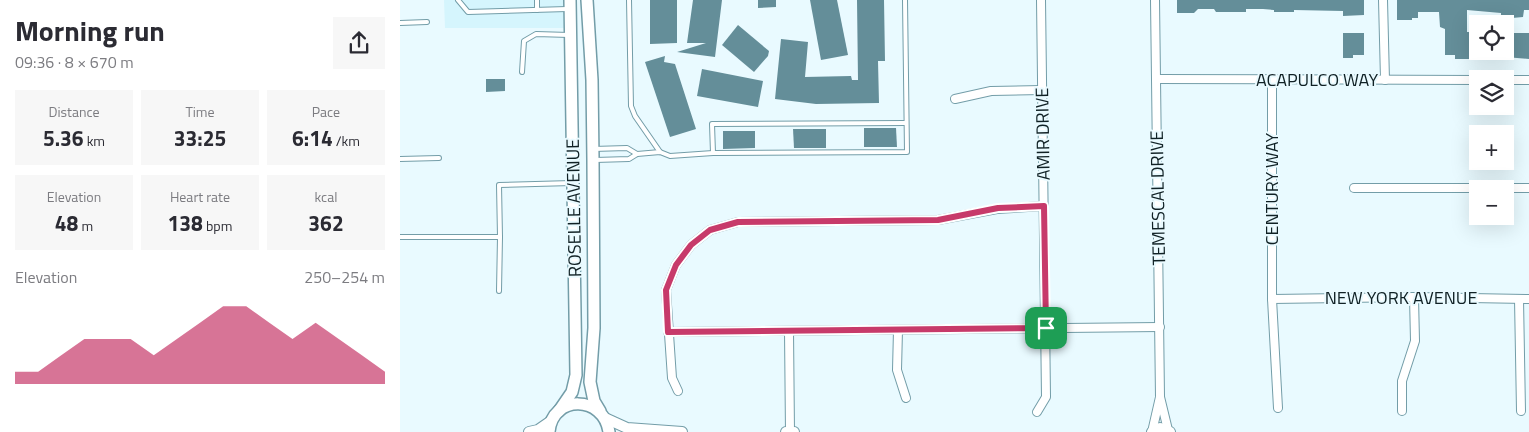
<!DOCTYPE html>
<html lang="en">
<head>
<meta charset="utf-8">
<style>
  body { margin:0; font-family:"Titillium Web",sans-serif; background:#f7f7f7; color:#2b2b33; height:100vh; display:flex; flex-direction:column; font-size:19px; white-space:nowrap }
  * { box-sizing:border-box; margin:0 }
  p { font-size:16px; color:#7c7c81 }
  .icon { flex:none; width:28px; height:28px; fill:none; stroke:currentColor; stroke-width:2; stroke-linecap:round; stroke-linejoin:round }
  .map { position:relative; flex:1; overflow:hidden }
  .side { display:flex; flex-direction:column; background:#fff; width:400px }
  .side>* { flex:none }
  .fabs { position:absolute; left:1069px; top:15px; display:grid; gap:10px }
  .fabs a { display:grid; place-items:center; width:45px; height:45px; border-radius:0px; background:#fff; box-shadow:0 5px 20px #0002; font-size:25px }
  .pin { position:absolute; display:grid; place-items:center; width:42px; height:42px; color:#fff; margin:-21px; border-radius:10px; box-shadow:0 2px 8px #0006 }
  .round { display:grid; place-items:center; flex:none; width:52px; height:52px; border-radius:0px; background:#f7f7f7 }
  .head { display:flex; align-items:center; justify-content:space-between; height:85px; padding:0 15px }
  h1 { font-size:28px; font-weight:700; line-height:38px }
  .metrics { display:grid; grid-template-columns:repeat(3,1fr); gap:8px; height:85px; padding:5px 15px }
  .metrics div { display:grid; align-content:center; border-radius:0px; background:#f7f7f7; text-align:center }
  .metrics b { font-size:21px; font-weight:700 }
  .metrics small { font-size:14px; font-weight:400 }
  .metrics p { font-size:14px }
  .chart { height:140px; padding:10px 15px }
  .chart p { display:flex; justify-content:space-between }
  .chart svg { width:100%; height:90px; margin-top:5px; fill:#c73a6a; opacity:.7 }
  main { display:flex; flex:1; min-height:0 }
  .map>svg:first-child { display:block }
  .built { fill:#d5f5fd }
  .building { fill:#648e99 }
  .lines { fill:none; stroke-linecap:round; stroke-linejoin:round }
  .service-casing { stroke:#739da8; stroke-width:6 }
  .minor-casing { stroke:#739da8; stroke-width:10 }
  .tertiary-casing { stroke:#739da8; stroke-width:12 }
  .secondary-casing { stroke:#739da8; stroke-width:14 }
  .service { stroke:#fff; stroke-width:4 }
  .minor { stroke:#fff; stroke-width:8 }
  .tertiary { stroke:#fff; stroke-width:10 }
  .secondary { stroke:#fff; stroke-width:11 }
  .route-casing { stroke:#fff; stroke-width:10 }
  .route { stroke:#c73a6a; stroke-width:6 }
  .labels { text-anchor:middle; stroke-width:4; stroke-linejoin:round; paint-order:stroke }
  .street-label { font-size:18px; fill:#102125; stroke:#e9faff }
</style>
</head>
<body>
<main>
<section class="side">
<div class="head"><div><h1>Morning run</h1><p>09:36 · 8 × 670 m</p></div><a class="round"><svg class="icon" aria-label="share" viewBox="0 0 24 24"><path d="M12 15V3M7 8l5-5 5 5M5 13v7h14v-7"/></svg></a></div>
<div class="metrics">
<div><p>Distance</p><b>5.36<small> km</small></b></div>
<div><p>Time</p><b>33:25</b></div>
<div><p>Pace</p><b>6:14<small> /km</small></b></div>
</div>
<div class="metrics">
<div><p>Elevation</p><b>48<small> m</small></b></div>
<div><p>Heart rate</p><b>138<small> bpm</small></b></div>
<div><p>kcal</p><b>362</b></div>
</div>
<div class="chart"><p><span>Elevation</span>250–254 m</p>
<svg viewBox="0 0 160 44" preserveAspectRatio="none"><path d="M0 44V38L10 38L20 30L30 22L40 22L50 22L60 30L70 22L80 14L90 6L100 6L110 14L120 22L130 14L140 22L150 30L160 38V44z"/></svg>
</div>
</section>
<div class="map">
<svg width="1129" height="432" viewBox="0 0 1129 432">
  <rect width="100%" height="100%" fill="#e9faff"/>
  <path class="built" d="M44 0H167L168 28H45Z"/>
  <g class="building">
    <path d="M250 0H277V43L250 44Z"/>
    <path d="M293 0H322L315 57 277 52 306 43H287Z"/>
    <path d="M358 0H376V7L358 8Z"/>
    <path d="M410 0H437L448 55 421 60Z"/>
    <path d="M457 0H484L485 61H478L479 103 416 104 375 99 381 39 408 42 405 77 451 76 452 80H458Z"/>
    <path d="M777 0H964V15L943 16V11L894 10V12H874V10L863 9H846V12H816L814 9H798L794 13H777Z"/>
    <path d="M997 0H1129V10H1124L1123 17 1101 19V13L1067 10V32H1078L1079 59H1055V55H1045V29L1040 27 1039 12H1018V18H1012V20H997Z"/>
    <path d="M338 25 369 51 368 56 354 72 322 45Z"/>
    <path d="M943 33H964V55H953V58H943Z"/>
    <path d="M1111 33H1129V59L1105 57V35Z"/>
    <path d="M265 56 264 62 275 64 296 129 270 137 245 62Z"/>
    <path d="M302 69 363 81 358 107 297 96Z"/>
    <path d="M86 79H105V91L86 92Z"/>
    <path d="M464 128H496L497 147H464Z"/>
    <path d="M393 129H426V148H394Z"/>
    <path d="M323 131H355V148L323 149Z"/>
  </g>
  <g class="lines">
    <g class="service-casing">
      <g id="service">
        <path d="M58 0 68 12 167 9"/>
        <path d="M137 0V10"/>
        <path d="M229 0 231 106 235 116 260 152"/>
        <path d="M0 23 27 22"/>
        <path d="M122 72 124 41 136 34 169 35"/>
        <path d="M193 149 227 148 237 154"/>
        <path d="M313 153 312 124 506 123"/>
        <path d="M0 159 39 158"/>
        <path d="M195 160 229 159 237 154 260 152 270 156 313 153 507 152 505 0"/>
        <path d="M0 237H100L99 291"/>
        <path d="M100 237 99 185 172 183"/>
      </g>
    </g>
    <g class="minor-casing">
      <g id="minor">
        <path d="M983 0 985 80"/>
        <path d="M756 79 1078 80"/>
        <path d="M872 79V299L878 408"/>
        <path d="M1105 80H1129"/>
        <path d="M555 99 591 91 642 90"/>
        <path d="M954 188H1129"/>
        <path d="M872 299 1014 297 1129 299"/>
        <path d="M1119 299 1121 411"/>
        <path d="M498 330 497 370 506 398"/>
        <path d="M389 331 390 432"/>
        <path d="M268 332 760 327"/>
        <path d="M278 391 272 378 266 290 276 265 291 245 310 230 338 222 538 220 597 209 644 206"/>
        <path d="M760 397 768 430"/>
        <path d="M1002 411V381L1015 341 1014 297"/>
        <path d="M637 412 646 397 641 0"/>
        <path d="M752 432 760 397 755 0"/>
      </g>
    </g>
    <g class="tertiary-casing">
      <g id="tertiary">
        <path d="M205 418 227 428 282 432"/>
        <path d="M129 432 138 430 151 421"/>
        <path d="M386 432H394"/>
        <path d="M752 432 760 428 770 432"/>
      </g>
    </g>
    <g class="secondary-casing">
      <g id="secondary">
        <path d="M187 0 192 80 193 160 194 328 190 382 194 401 200 411"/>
        <path d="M159 411 172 392 176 375 170 0"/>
        <path d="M149 432C152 394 204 395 209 432"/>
      </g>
    </g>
    <use href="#service" class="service"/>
    <use href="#minor" class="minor"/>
    <use href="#tertiary" class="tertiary"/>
    <use href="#secondary" class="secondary"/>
  </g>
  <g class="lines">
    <g class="route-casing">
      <path id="route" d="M644 206 646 328 268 332 266 290 276 265 291 245 310 230 338 222 538 220 598 208Z"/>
    </g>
    <use href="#route" class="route"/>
  </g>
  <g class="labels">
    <g class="street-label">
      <text x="917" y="86">ACAPULCO WAY</text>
      <text transform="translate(643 134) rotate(-91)" y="6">AMIR DRIVE</text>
      <text transform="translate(872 189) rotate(-90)" y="6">CENTURY WAY</text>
      <text transform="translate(758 198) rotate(-91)" y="6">TEMESCAL DRIVE</text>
      <text transform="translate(174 208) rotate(-91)" y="6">ROSELLE AVENUE</text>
      <text x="1001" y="304">NEW YORK AVENUE</text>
    </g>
  </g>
</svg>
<div class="fabs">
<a><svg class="icon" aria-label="locate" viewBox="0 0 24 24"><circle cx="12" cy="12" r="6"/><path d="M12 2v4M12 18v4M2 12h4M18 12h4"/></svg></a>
<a><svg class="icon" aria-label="layers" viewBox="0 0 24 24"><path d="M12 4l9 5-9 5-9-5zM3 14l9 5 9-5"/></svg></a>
<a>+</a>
<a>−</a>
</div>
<div class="pin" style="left:646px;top:328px;background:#1e9e55"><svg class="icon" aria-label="arrive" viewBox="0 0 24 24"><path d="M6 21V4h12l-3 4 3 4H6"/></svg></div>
</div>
</main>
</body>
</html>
